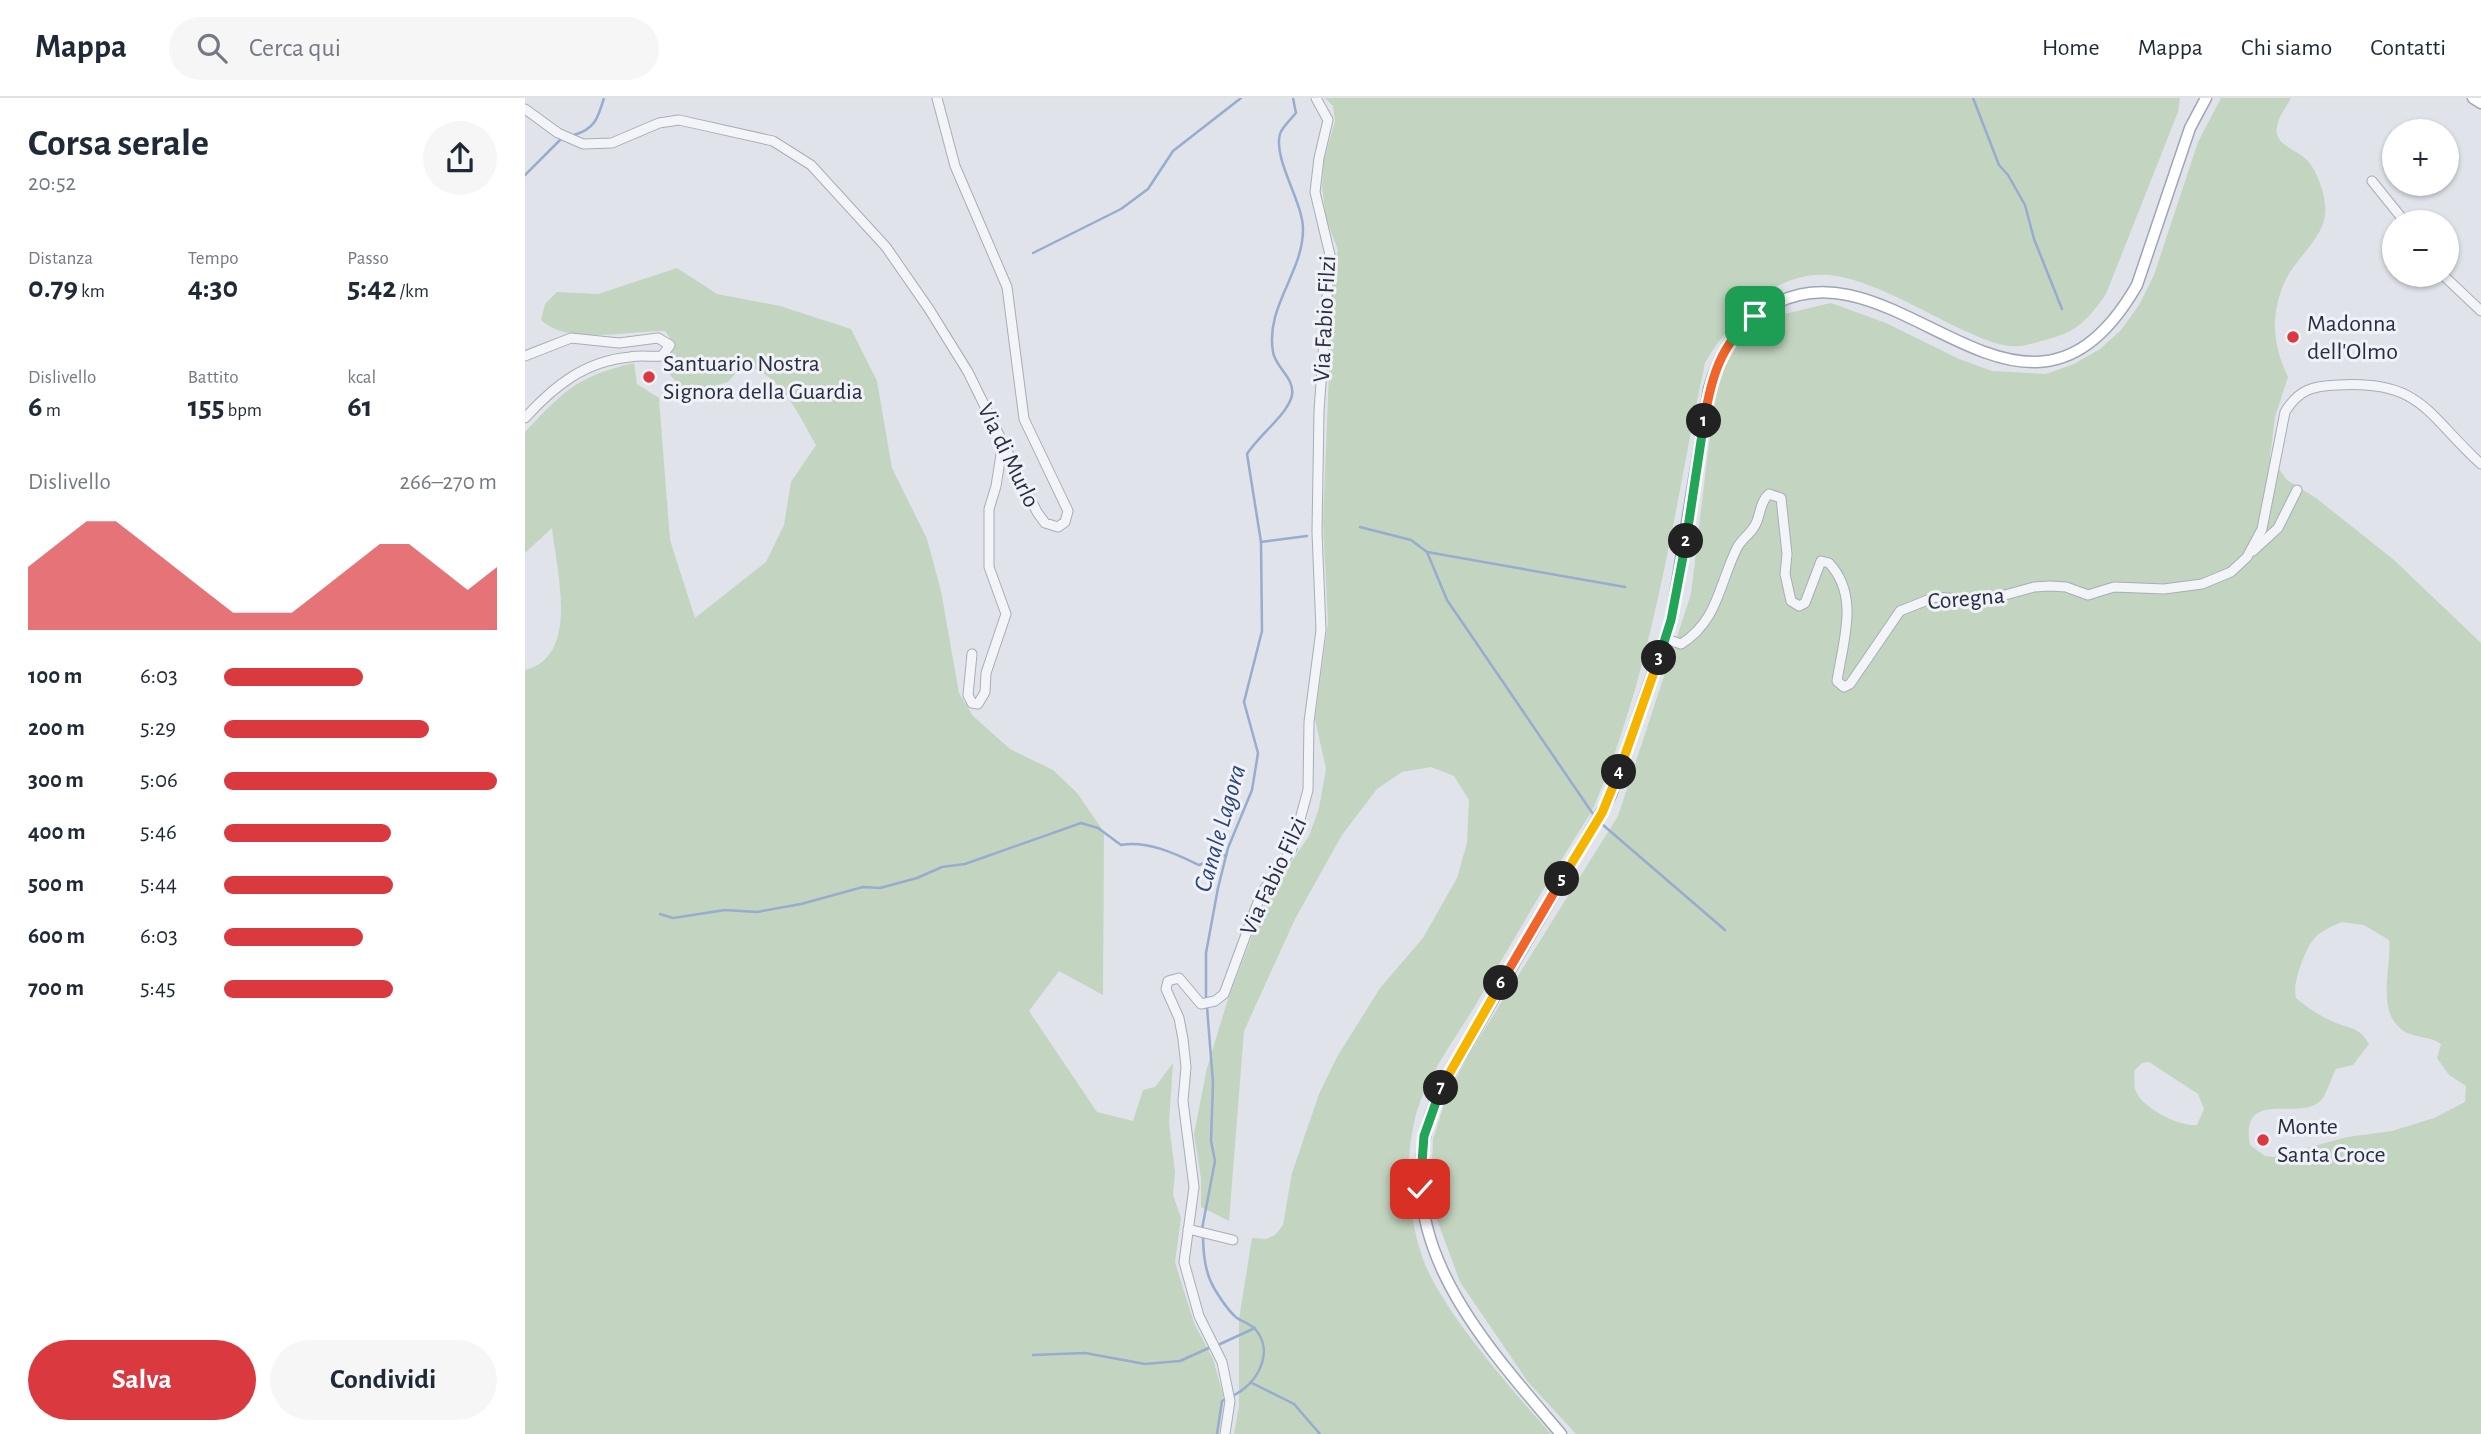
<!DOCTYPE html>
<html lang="it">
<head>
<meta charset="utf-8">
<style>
  body { margin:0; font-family:"Alegreya Sans",sans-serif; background:#f6f6f7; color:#1f2937; height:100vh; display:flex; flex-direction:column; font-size:26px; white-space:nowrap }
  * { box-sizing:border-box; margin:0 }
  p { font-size:23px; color:#747a83 }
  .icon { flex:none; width:38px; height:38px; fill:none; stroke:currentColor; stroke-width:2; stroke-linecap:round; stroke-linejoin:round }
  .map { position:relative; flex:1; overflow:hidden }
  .drawer { display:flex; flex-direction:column; background:#fff; width:525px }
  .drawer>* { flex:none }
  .controls { position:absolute; left:1857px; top:21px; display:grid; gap:14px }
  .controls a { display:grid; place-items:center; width:77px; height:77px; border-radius:50%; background:#fff; box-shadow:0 2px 5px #0004; font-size:35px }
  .pin { position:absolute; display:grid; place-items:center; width:60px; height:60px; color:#fff; margin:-30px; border-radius:14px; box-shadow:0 4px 10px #0006 }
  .km { position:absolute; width:35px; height:35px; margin:-18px; border-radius:50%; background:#222; color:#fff; font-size:19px; line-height:35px; text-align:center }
  .round { display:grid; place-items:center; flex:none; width:74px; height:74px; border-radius:37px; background:#f6f6f7 }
  .summary { display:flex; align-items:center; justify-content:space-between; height:119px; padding:0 28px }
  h1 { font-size:38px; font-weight:700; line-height:52px }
  .stats { display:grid; grid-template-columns:repeat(3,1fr); gap:10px; height:119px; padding:7px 28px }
  .stats div { display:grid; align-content:center }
  .stats b { font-size:30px; font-weight:700 }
  .stats small { font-size:19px; font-weight:400 }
  .stats p { font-size:19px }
  .chart { height:196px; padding:14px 28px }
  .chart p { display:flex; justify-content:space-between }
  .chart svg { width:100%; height:126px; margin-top:7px; fill:#db3940; opacity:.7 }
  .button { display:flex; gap:14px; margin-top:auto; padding:14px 28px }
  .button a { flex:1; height:80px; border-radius:42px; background:#db3940; color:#fff; font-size:28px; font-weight:700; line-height:80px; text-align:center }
  .button a+a { background:#f6f6f7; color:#1f2937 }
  ul { padding:0 28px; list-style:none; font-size:23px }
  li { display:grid; grid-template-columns:112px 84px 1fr; align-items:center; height:52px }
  li i { height:18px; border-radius:9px; background:#db3940 }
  header { display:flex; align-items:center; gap:42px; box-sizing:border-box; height:98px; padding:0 35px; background:#fff; border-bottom:2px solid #e0e1e3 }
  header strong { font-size:33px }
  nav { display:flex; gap:38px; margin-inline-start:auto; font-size:24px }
  .search { width:490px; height:63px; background:#f6f6f7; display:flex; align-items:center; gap:18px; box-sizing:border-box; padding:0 24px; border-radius:38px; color:#747a83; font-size:26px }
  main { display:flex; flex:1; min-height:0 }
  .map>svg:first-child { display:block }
  .green { fill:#c3d5c0; fill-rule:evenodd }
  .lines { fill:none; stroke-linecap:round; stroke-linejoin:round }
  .stream { stroke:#97acce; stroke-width:2.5 }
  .minor-casing { stroke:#a8adb8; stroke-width:11 }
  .major-casing { stroke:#9ea5b7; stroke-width:13 }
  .minor { stroke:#f3f4f8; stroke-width:9 }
  .major { stroke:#fff; stroke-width:10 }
  .split-1-casing { stroke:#fff; stroke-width:14 }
  .split-2-casing { stroke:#fff; stroke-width:14 }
  .split-3-casing { stroke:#fff; stroke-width:14 }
  .split-4-casing { stroke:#fff; stroke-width:14 }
  .split-5-casing { stroke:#fff; stroke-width:14 }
  .split-6-casing { stroke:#fff; stroke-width:14 }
  .split-7-casing { stroke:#fff; stroke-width:14 }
  .split-8-casing { stroke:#fff; stroke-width:14 }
  .split-1 { stroke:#f0652b; stroke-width:9 }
  .split-2 { stroke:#22a559; stroke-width:9 }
  .split-3 { stroke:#22a559; stroke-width:9 }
  .split-4 { stroke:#f5b400; stroke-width:9 }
  .split-5 { stroke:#f5b400; stroke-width:9 }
  .split-6 { stroke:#f0652b; stroke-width:9 }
  .split-7 { stroke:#f5b400; stroke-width:9 }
  .split-8 { stroke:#22a559; stroke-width:9 }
  .poi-dot { fill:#db3940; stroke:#f0f2f7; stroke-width:2.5 }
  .labels { text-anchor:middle; stroke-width:6; stroke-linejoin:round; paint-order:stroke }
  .street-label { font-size:24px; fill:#272e43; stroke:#f0f2f7 }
  .poi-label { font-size:24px; fill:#272e43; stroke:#f0f2f7; text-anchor:start }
  .water-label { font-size:26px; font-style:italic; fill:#2d477b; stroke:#f0f2f7 }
</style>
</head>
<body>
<header>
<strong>Mappa</strong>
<div class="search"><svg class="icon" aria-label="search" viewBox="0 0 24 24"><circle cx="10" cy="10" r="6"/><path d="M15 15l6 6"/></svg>Cerca qui</div>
<nav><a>Home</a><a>Mappa</a><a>Chi siamo</a><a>Contatti</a></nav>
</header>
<main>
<section class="drawer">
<div class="summary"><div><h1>Corsa serale</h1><p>20:52</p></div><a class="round"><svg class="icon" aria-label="share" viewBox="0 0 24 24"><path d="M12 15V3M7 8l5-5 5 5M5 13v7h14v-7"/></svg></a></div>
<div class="stats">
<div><p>Distanza</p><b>0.79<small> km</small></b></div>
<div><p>Tempo</p><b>4:30</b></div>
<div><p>Passo</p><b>5:42<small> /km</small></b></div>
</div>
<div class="stats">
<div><p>Dislivello</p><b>6<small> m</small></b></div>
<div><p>Battito</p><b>155<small> bpm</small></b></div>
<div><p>kcal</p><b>61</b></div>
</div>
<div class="chart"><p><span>Dislivello</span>266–270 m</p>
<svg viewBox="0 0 160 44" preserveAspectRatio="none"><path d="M0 44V22L10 14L20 6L30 6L40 14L50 22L60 30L70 38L80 38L90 38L100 30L110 22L120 14L130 14L140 22L150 30L160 22V44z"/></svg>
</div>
<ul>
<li><b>100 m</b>6:03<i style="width:51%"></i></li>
<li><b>200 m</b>5:29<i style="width:75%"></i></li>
<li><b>300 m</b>5:06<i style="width:100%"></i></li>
<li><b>400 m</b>5:46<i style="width:61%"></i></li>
<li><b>500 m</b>5:44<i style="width:62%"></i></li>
<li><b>600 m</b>6:03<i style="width:51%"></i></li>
<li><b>700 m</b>5:45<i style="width:62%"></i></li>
</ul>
<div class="button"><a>Salva</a><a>Condividi</a></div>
</section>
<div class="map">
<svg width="1956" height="1336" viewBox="0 0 1956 1336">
  <rect width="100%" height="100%" fill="#e0e3ea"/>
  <g class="green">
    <path d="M800 0H1655L1653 14 1581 196C1562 223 1552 234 1520 242 1511 244 1502 248 1494 248 1474 250 1455 239 1438 232 1399 214 1346 181 1304 177 1249 172 1205 222 1180 265 1148 415 1129 571 1067 713 1026 777 988 842 950 908 928 944 898 983 889 1025 879 1071 883 1117 898 1161 917 1213 988 1293 1026 1336H709L714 1308V1221L727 1140 741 1141 750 1137 758 1127 767 1075 794 996 812 959 855 890 898 840 932 780 942 745 944 702 929 678 906 669 877 674 852 691 817 737 770 821 719 933 704 1123 676 1109V1081L669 1036 682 970 702 904 742 799 784 738 794 710 801 671 790 621 803 525 798 425 808 173 813 152 801 121 797 89 799 62 810 23 808 8Z"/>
    <path d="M1696 0H1766C1762 8 1753 19 1752 29 1748 47 1773 52 1782 62 1792 73 1799 93 1800 107 1804 136 1773 157 1761 181 1745 215 1747 246 1763 279L1750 319 1745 359 1762 382 1791 400 1869 462 1956 545V1336H1051L1003 1284 935 1184 911 1119 906 1090 908 1041 920 1003 944 956 1093 718 1166 496 1189 303 1201 259 1212 243 1247 219 1306 205 1361 225 1434 261 1467 273 1521 276 1549 266 1575 251 1596 232 1614 207 1629 177 1673 44ZM1817 824 1839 827 1864 842C1867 869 1851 911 1876 931 1888 941 1904 937 1916 946L1912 960 1924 977 1941 988 1940 1004 1909 1020 1867 1033 1822 1039 1749 1059 1740 1058 1725 1047C1714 987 1778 1026 1797 1001 1803 993 1806 980 1811 971L1828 967 1844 946C1835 930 1827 931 1811 925 1796 919 1783 910 1771 900 1769 889 1771 883 1774 872 1785 843 1787 836 1817 824ZM1624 964 1673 996 1679 1011 1672 1027C1654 1029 1615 1009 1610 991 1609 986 1610 978 1609 973L1617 965Z"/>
    <path d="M152 170 192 196 255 208 326 231 352 283 367 370 402 441 416 493 434 595 448 618 485 651 528 672 552 695 579 734 578 897 534 873 504 913 572 1014 608 1023 618 992 630 989 648 965 644 1025 650 1074 648 1097 656 1120 650 1164 669 1225 688 1261 699 1300 694 1336H0V572C56 558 31 471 27 430L0 455V334C40 292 51 279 109 265L112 286 134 300 145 442 170 520 241 464 259 427 266 384 291 347C274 318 255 272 217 268L203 284 161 296 138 268 150 247 140 233C106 232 43 248 16 222L20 206 32 194 73 196Z"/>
  </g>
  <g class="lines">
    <g class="stream">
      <path d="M1448 0 1474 67 1483 77 1500 107 1509 141 1537 211"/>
      <path d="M49 37C70 31 73 20 79 0"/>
      <path d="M0 77 36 41"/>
      <path d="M508 155 596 111 623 91 648 53 716 0"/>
      <path d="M835 429 886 442 902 454 1100 489"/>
      <path d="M736 444 782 438"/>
      <path d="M902 454 922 502 1070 719"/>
      <path d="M1078 727 1200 832"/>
      <path d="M135 816 148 820 200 812 232 814 276 806 338 789 355 790 392 780 417 769 440 766 556 725 573 730 596 747C622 742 651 756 674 767L701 757"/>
      <path d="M681 902V855L693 790 703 750 727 692 733 655 719 604 737 533 736 444 722 356C733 338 764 315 767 297 770 280 750 269 748 254 740 208 779 174 778 130 777 102 748 61 755 36 757 29 766 21 771 15L768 0"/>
      <path d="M677 1131 690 1063 686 1043 688 985 682 909"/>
      <path d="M678 1137C678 1155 680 1175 689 1190 695 1200 703 1213 712 1220 718 1224 726 1226 731 1232 750 1255 731 1288 707 1298"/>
      <path d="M693 1247 730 1230"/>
      <path d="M508 1257 560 1255 620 1266 655 1263 686 1249"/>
      <path d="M727 1285 769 1306 795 1336"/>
      <path d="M692 1336 697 1303 701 1301"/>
    </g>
    <g class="minor-casing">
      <g id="minor">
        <path d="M0 11 33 35 58 46 87 45 134 25 154 22 248 43 286 67 361 149 404 211 443 274 512 414 520 425 533 429 540 424 543 413 499 321 482 189 430 68 412 0"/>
        <path d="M1847 83 1880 124"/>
        <path d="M1918 177 1956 213"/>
        <path d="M0 258 46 240 94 245 133 240 145 247 137 258C126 259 116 257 105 259 60 263 29 288 0 320"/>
        <path d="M1728 453 1753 430 1772 392"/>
        <path d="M1141 541 1156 546C1193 523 1194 486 1212 450 1216 442 1224 437 1229 429 1236 419 1234 404 1244 396L1256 400 1262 456 1260 476 1266 503 1274 508 1280 505 1296 463 1304 465C1335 498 1318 543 1312 583L1319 589 1325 586 1375 513 1410 499 1458 503 1509 489 1525 488 1541 489 1563 497 1589 489 1639 491 1677 486 1706 474 1722 459 1737 431 1760 314C1774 291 1788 288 1813 287 1897 282 1902 317 1956 366"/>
        <path d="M447 556 443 597 447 605 453 606 460 594 461 575 481 516 464 469V411L471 388 478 344"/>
        <path d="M663 1131 708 1142"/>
        <path d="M700 1336 705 1303 697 1264 674 1218 659 1164 669 1089 658 1003 661 969 658 941 654 920 641 891 643 883 654 880 676 906 690 903 699 896 736 796 767 751 783 692 784 624 796 532 792 434 794 313 805 157 790 94 794 60 803 22 791 0"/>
      </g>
    </g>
    <g class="major-casing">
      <g id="major">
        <path d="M1948 0 1956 5"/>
        <path d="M1036 1336C953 1238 854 1133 914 995L1086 697 1146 522 1184 291C1194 256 1210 230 1241 211 1369 129 1498 385 1612 187L1665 30 1681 0"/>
      </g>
    </g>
    <use href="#minor" class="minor"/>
    <use href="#major" class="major"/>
  </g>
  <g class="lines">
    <g class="split-1-casing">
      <path id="split-1" d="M1179 323C1186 281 1195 246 1230 218"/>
    </g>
    <g class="split-2-casing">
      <path id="split-2" d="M1161 443 1179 323"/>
    </g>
    <g class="split-3-casing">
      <path id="split-3" d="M1134 560 1146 522 1161 443"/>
    </g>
    <g class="split-4-casing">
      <path id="split-4" d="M1094 674 1134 560"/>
    </g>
    <g class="split-5-casing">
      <path id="split-5" d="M1037 781 1077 715 1094 674"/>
    </g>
    <g class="split-6-casing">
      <path id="split-6" d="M976 885 1037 781"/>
    </g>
    <g class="split-7-casing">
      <path id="split-7" d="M916 990 976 885"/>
    </g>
    <g class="split-8-casing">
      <path id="split-8" d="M895 1091 899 1038 916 990"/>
    </g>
    <use href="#split-1" class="split-1"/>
    <use href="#split-2" class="split-2"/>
    <use href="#split-3" class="split-3"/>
    <use href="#split-4" class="split-4"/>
    <use href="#split-5" class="split-5"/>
    <use href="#split-6" class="split-6"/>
    <use href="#split-7" class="split-7"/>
    <use href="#split-8" class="split-8"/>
  </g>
  <g class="poi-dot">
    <circle cx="1768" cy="239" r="7"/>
    <circle cx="124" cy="279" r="7"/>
    <circle cx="1738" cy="1042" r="7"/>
  </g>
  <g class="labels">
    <g class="street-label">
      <text transform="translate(799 221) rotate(-87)" y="8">Via Fabio Filzi</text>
      <text transform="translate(484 357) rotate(64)" y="8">Via di Murlo</text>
      <text transform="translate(1441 500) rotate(-5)" y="8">Coregna</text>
      <text transform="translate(748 778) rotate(-65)" y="8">Via Fabio Filzi</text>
    </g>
    <g class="poi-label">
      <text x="1782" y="233">Madonna<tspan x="1782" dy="28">dell'Olmo</tspan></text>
      <text x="138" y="273">Santuario Nostra<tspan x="138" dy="28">Signora della Guardia</tspan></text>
      <text x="1752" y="1036">Monte<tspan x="1752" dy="28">Santa Croce</tspan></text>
    </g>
    <g class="water-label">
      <text transform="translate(694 730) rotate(-74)" y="9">Canale Lagora</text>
    </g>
  </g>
</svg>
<div class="controls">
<a>+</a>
<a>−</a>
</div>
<div class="pin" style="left:1230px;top:218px;background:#1e9e55"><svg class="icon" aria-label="arrive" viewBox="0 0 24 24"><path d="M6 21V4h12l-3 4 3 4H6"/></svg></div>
<div class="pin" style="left:895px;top:1091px;background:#d93025"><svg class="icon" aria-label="check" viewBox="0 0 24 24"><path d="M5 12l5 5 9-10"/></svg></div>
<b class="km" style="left:1179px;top:323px">1</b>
<b class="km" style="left:1161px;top:443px">2</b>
<b class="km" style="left:1134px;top:560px">3</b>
<b class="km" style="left:1094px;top:674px">4</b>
<b class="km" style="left:1037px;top:781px">5</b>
<b class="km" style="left:976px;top:885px">6</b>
<b class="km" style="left:916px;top:990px">7</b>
</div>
</main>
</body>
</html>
